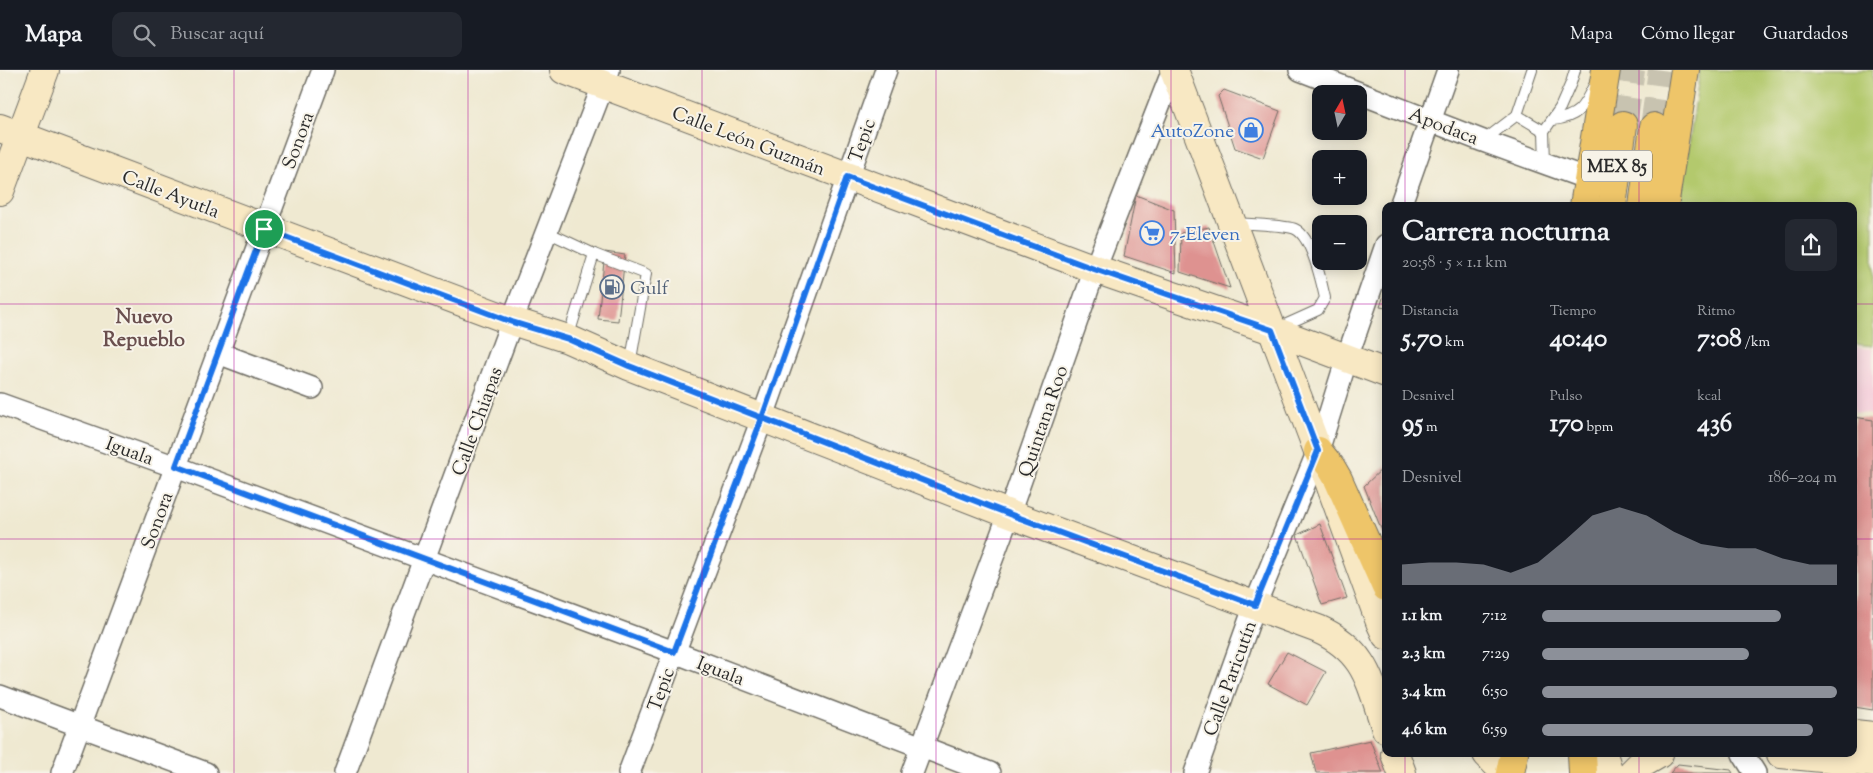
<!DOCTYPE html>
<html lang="es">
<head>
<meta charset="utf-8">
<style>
  body { margin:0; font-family:"Sorts Mill Goudy",serif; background:#242831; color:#f1f3f6; height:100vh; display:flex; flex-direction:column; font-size:19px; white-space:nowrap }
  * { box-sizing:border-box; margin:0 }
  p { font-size:16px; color:#9ea1a6 }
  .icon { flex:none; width:28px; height:28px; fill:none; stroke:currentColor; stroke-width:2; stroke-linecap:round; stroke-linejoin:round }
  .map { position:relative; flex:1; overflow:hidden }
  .details { position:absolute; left:1382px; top:132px; width:475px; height:555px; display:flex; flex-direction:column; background:#171b24; border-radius:10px; box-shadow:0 2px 12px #0003 }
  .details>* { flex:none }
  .needle { width:32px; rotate:9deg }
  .buttons { position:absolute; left:1312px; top:15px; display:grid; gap:10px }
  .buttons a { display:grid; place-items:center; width:55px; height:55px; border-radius:10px; background:#171b24; box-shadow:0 2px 12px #0003; font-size:25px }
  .pin { position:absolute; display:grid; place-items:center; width:42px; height:42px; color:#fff; margin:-21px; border:2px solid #fff; border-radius:50%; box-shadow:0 1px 5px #0007 }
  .round { display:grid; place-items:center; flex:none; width:52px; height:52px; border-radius:10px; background:#242831 }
  .overview { display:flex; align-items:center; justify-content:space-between; height:85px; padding:0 20px }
  h1 { font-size:28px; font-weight:700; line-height:38px }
  .figures { display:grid; grid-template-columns:repeat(3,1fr); gap:8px; height:85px; padding:5px 20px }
  .figures div { display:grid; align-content:center }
  .figures b { font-size:25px; font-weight:700 }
  .figures small { font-size:14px; font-weight:400 }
  .figures p { font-size:14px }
  .chart { height:140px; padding:10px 20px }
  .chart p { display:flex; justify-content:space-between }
  .chart svg { width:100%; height:90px; margin-top:5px; fill:#8c9099; opacity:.7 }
  ul { padding:0 20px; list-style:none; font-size:16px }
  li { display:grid; grid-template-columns:80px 60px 1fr; align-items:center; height:38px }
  li i { height:12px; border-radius:6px; background:#8c9099 }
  header { display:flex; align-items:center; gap:30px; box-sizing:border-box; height:70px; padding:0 25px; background:#171b24; border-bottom:1px solid #363941 }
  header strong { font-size:24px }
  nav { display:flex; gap:28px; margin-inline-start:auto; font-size:18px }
  .search { width:350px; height:45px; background:#242831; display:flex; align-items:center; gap:12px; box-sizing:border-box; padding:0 18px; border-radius:10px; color:#9ea1a6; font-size:19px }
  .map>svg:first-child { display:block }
  .built { fill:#f5cfdb }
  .green { fill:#b3c96d; stroke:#6f7a4c }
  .building { fill:#de9290 }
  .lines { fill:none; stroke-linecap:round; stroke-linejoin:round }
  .highway-tunnel { stroke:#c8c3b0; stroke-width:28; stroke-dasharray:28 14; stroke-linecap:butt }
  .lane-casing { stroke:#706e65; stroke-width:12 }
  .street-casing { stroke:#706e65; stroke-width:24 }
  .secondary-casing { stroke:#706e65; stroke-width:30 }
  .highway-casing { stroke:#706e65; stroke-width:30 }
  .lane { stroke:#fff; stroke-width:10 }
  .street { stroke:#fff; stroke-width:21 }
  .secondary { stroke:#f8e8c3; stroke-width:28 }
  .highway { stroke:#eec569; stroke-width:28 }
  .route-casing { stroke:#fff; stroke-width:10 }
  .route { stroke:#1a73e8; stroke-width:6 }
  .grid { fill:none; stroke:#b5179e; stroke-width:1; stroke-opacity:0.55 }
  .labels { text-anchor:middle; stroke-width:4; stroke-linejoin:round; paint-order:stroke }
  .shield { fill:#f7f3e8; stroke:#686764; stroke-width:1 }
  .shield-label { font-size:18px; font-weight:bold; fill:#2b2b2b }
  .street-label { font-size:19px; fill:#2b2b2b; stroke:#f7f3e8 }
  .shop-label { font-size:19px; fill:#366cbe; stroke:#f7f3e8; text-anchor:end }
  .service-label { font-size:19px; fill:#4e5e75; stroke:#f7f3e8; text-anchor:start }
  .neighbourhood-label { font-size:20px; font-weight:bold; fill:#6a4f4e; stroke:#f7f3e8 }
</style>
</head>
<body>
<header>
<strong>Mapa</strong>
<div class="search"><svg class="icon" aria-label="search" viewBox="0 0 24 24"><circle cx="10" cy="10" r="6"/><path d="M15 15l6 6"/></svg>Buscar aquí</div>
<nav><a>Mapa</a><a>Cómo llegar</a><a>Guardados</a></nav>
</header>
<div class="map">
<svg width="1873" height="703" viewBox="0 0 1873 703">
  <rect width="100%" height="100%" fill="#f7f3e8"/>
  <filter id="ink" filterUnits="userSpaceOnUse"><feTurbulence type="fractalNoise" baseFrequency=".02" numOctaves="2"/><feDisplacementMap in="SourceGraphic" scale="10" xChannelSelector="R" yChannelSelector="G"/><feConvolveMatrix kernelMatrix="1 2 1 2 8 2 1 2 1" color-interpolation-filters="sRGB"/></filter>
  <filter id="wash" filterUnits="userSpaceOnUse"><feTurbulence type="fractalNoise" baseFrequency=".0096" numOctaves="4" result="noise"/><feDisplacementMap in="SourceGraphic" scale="20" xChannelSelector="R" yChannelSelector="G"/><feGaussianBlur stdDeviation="1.12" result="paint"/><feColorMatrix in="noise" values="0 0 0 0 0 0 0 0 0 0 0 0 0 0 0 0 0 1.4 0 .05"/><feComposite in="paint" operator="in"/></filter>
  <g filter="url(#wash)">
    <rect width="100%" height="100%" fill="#efe9d1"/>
    <path class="built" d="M1854 277 1873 279V345L1854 342Z"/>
    <path class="green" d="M1700 0H1873V276L1854 274V136H1680Z"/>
    <g id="blocks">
      <g class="building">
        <path d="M1224 20 1280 41 1263 88 1235 78 1218 26Z"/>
        <path d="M1136 125 1174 140 1176 203 1124 186Z"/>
        <path d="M1209 157 1230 218 1180 202 1181 163Z"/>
        <path d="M605 182 625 185 618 251 598 249Z"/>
        <path d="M1386 219V238L1380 237Z"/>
        <path d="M1854 347 1873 350V640L1854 637Z"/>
        <path d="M1386 395V471L1364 416Z"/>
        <path d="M1320 454 1347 528 1322 535 1297 465Z"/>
        <path d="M1287 582 1326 602 1307 635 1268 614Z"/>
        <path d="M1370 670 1383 703H1316L1311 683Z"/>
        <path d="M1678 694 1731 700 1733 703H1670Z"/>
      </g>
    </g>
  </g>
  <g filter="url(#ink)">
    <use href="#blocks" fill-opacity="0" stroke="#706e65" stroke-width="1"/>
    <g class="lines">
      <g class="highway-tunnel">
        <path d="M1623 55 1631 0"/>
        <path d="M1654 57 1662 0"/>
      </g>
      <g class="lane-casing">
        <g id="lane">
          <path d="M1517 45 1544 61"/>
          <path d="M1553 50C1578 47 1583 38 1593 17"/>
          <path d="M1483 71 1517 45 1532 0"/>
          <path d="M1545 93 1544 61 1560 38 1571 13 1575 0"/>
          <path d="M1234 153C1246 154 1286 155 1295 159 1312 167 1321 210 1325 228L1318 240 1278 258"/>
          <path d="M547 162 594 184"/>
          <path d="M568 268 594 184 646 204 630 295"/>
        </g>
      </g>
      <g class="street-casing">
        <g id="street">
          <path d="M1300 0 1483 71 1588 109"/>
          <path d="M1400 136 1448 0"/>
          <path d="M218 283 312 318"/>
          <path d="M0 334 176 397 674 582 990 703"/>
          <path d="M0 626 206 703"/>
          <path d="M1743 684 1755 703"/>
          <path d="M62 703 323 0"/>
          <path d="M345 703 512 251 609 0"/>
          <path d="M629 703 762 349 886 0"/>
          <path d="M912 703 1009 444 1095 199 1173 0"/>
          <path d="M1195 703 1255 535 1318 381 1347 288 1386 175"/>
        </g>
      </g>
      <g class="secondary-casing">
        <g id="secondary">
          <path d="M564 0 1095 199 1272 260 1386 303"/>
          <path d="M1174 0 1318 381 1380 552 1386 565"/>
          <path d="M0 58 512 251 568 269 629 296 1009 444 1318 559C1367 581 1370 613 1386 659"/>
          <path d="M0 121 45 0"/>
          <path d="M1854 664 1873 666"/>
          <path d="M1395 684 1402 703"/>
          <path d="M1487 684 1505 703"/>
          <path d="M1603 684 1609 703"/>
          <path d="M1781 684 1873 693"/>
          <path d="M1632 703 1640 695 1659 684"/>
        </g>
      </g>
      <g class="highway-casing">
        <g id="highway">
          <path d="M1584 136 1606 0"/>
          <path d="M1612 136 1623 55"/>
          <path d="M1643 136 1654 57"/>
          <path d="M1664 136 1685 0"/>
          <path d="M1318 381 1331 397 1338 409 1386 517"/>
          <path d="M1582 684 1583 703"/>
          <path d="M1510 703 1514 684"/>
        </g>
      </g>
      <use href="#lane" class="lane"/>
      <use href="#street" class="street"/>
      <use href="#secondary" class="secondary"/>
      <use href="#highway" class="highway"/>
    </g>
  </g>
  <g class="lines" filter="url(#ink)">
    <g class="route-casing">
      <path id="route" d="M264 159 176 396 674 582 762 348 847 107 1094 199 1272 260 1318 381 1255 535 1009 444 629 296 568 269 512 252 264 159"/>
    </g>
    <use href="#route" class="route"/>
  </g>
  <path class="grid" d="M234 0V703M468 0V703M702 0V703M936 0V703M1171 0V703M1405 0V136M1639 0V136M0 234H1386M1854 234H1873M0 469H1386M1854 469H1873M1405 684V703M1639 684V703"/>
  <defs>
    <g id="shop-ring" transform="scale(1.25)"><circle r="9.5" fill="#f7f3e8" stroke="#3f7fe0" stroke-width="1.5"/><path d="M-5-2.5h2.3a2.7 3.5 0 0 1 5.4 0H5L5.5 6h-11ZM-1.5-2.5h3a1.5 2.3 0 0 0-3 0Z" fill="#3f7fe0"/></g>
    <g id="supermarket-ring" transform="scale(1.25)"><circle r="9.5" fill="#f7f3e8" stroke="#3f7fe0" stroke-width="1.5"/><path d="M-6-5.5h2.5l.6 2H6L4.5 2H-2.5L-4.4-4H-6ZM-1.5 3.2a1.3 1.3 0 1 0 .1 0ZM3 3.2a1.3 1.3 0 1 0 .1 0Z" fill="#3f7fe0"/></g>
    <g id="fuel-ring" transform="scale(1.25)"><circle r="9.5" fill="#f7f3e8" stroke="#5c6f8a" stroke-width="1.5"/><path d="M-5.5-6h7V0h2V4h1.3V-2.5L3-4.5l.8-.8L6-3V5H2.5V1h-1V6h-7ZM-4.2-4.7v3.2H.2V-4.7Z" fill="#5c6f8a"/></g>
  </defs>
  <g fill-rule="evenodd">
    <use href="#shop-ring" x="1251" y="60"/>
    <use href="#supermarket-ring" x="1152" y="163"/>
    <use href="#fuel-ring" x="612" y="217"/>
  </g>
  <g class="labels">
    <rect class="shield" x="1582" y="80.5" width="70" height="31" rx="4"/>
    <g class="shield-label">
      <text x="1617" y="102">MEX 85</text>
    </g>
    <g class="street-label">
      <text transform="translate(1444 55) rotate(21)" y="7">Apodaca</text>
      <text transform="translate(297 70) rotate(-70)" y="7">Sonora</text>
      <text transform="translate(749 70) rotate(21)" y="7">Calle León Guzmán</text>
      <text transform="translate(861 70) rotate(-70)" y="7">Tepic</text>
      <text transform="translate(171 123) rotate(21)" y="7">Calle Ayutla</text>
      <text transform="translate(476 351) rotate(-70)" y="7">Calle Chiapas</text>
      <text transform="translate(1042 351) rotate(-71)" y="7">Quintana Roo</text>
      <text transform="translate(130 380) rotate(20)" y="7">Iguala</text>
      <text transform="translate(156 450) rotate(-70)" y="7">Sonora</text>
      <text transform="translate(721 600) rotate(21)" y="7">Iguala</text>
      <text transform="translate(1229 608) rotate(-70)" y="7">Calle Paricutín</text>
      <text transform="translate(660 619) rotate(-70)" y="7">Tepic</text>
    </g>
    <g class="shop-label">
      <text x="1234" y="67">AutoZone</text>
      <text x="1170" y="170" text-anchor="start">7-Eleven</text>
    </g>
    <g class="service-label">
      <text x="630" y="224">Gulf</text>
    </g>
    <g class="neighbourhood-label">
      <text x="144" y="253">Nuevo<tspan x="144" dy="23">Repueblo</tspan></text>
    </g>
  </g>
</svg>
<div class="buttons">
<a><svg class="needle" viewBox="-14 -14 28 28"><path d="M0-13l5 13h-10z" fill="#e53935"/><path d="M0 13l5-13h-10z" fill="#9ea1a6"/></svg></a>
<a>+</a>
<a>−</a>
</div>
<div class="pin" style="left:264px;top:159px;background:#1e9e55"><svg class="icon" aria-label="arrive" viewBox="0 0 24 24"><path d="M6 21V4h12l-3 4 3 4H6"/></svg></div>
<section class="details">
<div class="overview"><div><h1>Carrera nocturna</h1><p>20:58 · 5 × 1.1 km</p></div><a class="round"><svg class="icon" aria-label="share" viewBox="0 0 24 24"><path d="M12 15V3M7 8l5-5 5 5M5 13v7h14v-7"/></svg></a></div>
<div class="figures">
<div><p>Distancia</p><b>5.70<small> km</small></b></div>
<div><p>Tiempo</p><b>40:40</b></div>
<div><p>Ritmo</p><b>7:08<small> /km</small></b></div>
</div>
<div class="figures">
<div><p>Desnivel</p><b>95<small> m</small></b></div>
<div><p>Pulso</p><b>170<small> bpm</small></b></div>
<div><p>kcal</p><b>436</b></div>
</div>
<div class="chart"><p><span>Desnivel</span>186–204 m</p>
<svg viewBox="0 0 160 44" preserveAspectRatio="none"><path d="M0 44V34L10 33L20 33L30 34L40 38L50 33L60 22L70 10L80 6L90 10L100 18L110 24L120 26L130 26L140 31L150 34L160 34V44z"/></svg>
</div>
<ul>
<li><b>1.1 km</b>7:12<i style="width:81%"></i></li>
<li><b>2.3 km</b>7:29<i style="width:70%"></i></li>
<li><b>3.4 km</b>6:50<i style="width:100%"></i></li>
<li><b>4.6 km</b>6:59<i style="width:92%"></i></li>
</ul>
</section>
</div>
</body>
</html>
